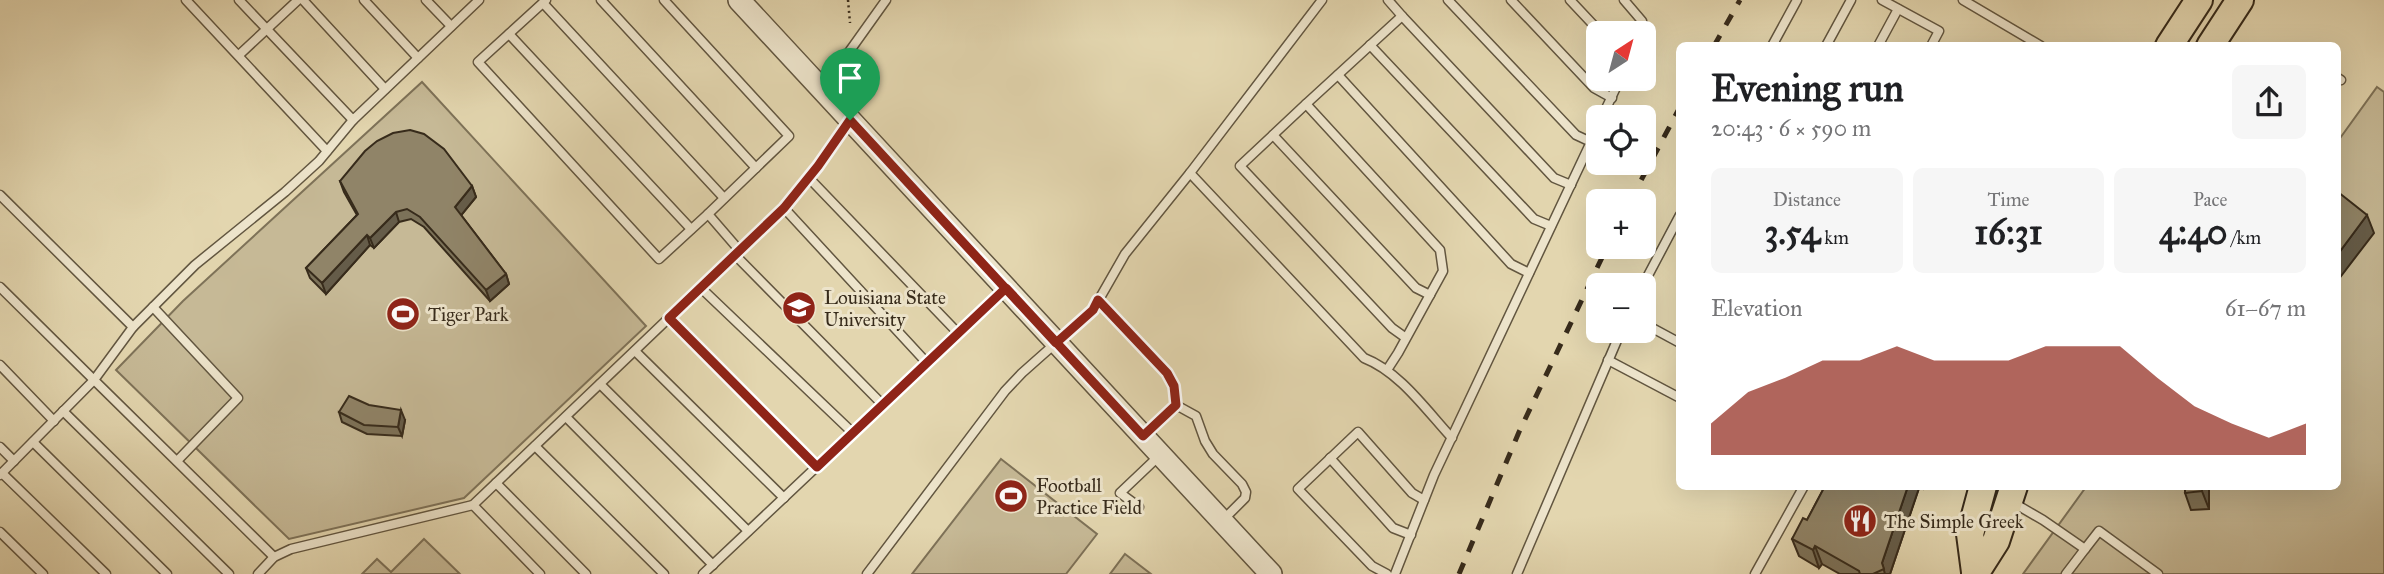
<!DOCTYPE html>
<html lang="en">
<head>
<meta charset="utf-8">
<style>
  body { margin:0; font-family:"IM FELL Great Primer",serif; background:#f6f6f6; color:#202124; height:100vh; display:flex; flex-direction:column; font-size:26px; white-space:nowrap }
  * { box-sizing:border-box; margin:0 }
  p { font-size:23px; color:#757577 }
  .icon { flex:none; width:38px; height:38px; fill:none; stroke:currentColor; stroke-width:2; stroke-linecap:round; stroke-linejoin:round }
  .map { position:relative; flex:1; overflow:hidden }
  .side { position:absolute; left:1676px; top:42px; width:665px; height:448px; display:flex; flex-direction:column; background:#fff; border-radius:10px; box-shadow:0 7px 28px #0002 }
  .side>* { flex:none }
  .needle { width:46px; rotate:36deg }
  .buttons { position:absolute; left:1586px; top:21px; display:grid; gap:14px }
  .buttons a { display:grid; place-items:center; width:70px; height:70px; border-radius:10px; background:#fff; box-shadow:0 7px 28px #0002; font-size:35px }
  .pin { position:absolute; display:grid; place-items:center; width:60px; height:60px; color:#fff; margin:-72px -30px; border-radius:50% 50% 50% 0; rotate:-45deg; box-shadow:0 0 7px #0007 }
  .pin .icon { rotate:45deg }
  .round { display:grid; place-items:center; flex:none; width:74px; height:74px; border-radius:10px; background:#f6f6f6 }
  .summary { display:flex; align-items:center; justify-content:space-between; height:119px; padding:0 35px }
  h1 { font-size:38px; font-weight:700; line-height:52px }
  .figures { display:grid; grid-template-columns:repeat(3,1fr); gap:10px; height:119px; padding:7px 35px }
  .figures div { display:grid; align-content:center; border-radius:10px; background:#f6f6f6; text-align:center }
  .figures b { font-size:35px; font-weight:700 }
  .figures small { font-size:19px; font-weight:400 }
  .figures p { font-size:19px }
  .chart { height:196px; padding:14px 35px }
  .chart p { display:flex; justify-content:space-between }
  .chart svg { width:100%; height:126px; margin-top:7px; fill:#8f2418; opacity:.7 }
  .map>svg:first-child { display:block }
  .pitch { fill:#c6b996; stroke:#7e7258; stroke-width:2 }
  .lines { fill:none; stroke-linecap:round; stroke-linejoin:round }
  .service-casing { stroke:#625640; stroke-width:11 }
  .tertiary-casing { stroke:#625640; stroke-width:24 }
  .primary-casing { stroke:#372b1b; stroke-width:30 }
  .path { stroke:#372b1b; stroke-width:2.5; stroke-dasharray:2 3.5; stroke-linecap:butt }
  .service { stroke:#ede4cb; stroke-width:8 }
  .tertiary { stroke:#ede4cb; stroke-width:21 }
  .primary { stroke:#e3d6af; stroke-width:26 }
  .rail { stroke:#372b1b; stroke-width:5; stroke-dasharray:12 12; stroke-linecap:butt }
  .wall { fill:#7c7259; stroke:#372b1b; stroke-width:2 }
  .shaded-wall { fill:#655c49; stroke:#372b1b; stroke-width:2 }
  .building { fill:#908468; stroke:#372b1b; stroke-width:2 }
  .route-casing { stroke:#fff; stroke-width:14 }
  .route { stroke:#8f2418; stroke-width:9 }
  .labels { text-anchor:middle; stroke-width:6; stroke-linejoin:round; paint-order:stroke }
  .poi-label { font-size:19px; fill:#372b1b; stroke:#ede4cb; text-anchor:start }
</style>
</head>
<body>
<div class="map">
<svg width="2384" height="574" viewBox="0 0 2384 574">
  <rect width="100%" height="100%" fill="#e3d6af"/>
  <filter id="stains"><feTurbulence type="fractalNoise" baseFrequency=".00286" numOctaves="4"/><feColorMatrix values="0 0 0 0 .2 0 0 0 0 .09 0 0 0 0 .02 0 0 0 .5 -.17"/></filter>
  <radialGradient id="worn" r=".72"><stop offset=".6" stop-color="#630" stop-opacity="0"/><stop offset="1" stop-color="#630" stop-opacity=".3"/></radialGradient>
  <g class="pitch">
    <path d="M422 82 646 326 464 498 289 539 116 370 183 301Z"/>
    <path d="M2377 87 2384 92V574H2023L2086 487 2338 486V141Z"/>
    <path d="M1001 459 1097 534 1066 574H912Z"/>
    <path d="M424 539 460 574H362L377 559 391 572Z"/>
    <path d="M1125 554 1151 574H1110Z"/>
  </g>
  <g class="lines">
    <g class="service-casing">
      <g id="service">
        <path d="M186 0 327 151"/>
        <path d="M239 0 353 120 479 0"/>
        <path d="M303 0 385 89"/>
        <path d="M364 0 418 58"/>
        <path d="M426 0 451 26"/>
        <path d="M546 0 478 62 659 259 708 214"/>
        <path d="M601 0 756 168"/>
        <path d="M664 0 789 136 708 214 740 251"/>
        <path d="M1388 0 1402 16"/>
        <path d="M1448 0 1576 135 1591 142"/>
        <path d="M1511 0 1594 88 1612 98"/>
        <path d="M1570 0 1601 33"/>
        <path d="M1624 0 1642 21 1637 33"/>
        <path d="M1882 0 1939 31 1931 46"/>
        <path d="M1963 0 2041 46"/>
        <path d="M543 3 724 198"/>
        <path d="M509 34 691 229"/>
        <path d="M1370 45 1534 219 1551 226"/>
        <path d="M1772 46 1797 0"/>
        <path d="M1826 46 1851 0"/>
        <path d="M1878 46 1898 9"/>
        <path d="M239 55 298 0"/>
        <path d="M1338 75 1511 264 1529 273"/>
        <path d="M2338 78 2341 80"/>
        <path d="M824 87 886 0"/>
        <path d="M1306 104 1402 16 1554 178 1571 185"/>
        <path d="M1602 117 1620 79"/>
        <path d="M1273 135 1416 288 1430 295"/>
        <path d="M1190 173 1364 358C1400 372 1426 410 1452 438"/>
        <path d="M809 178 958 333"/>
        <path d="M0 195 133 327 94 380 0 287"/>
        <path d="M784 208 927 363"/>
        <path d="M735 255 883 405"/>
        <path d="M1643 285 1680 215"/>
        <path d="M701 288 853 433"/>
        <path d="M1098 300 1167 373 1174 386 1176 405 1144 436"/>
        <path d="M153 307 238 398 177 461"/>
        <path d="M669 318 817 467"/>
        <path d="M1643 323 1680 343"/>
        <path d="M133 327 195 265 285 192 319 161 353 120"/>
        <path d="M635 351 784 498"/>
        <path d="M1608 360 1680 398"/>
        <path d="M0 365 54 421"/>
        <path d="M1387 370 1398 353 1443 271 1440 250 1306 104 1240 166 1392 328 1406 338"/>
        <path d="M600 384 748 531"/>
        <path d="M1176 405 1196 416 1205 441 1213 454 1242 484 1246 492 1245 498 1224 519"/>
        <path d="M63 411 229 574"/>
        <path d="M566 417 713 565"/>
        <path d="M33 442 167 574"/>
        <path d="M535 446 664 574"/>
        <path d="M0 447 14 461"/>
        <path d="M1330 458 1393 528 1411 535"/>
        <path d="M2 473 106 574"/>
        <path d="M0 475 94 380 274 557"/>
        <path d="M496 483 586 574"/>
        <path d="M2012 502 2043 520 2085 549 2099 531 2158 574"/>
        <path d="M1139 507 1120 493 1160 455"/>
        <path d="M0 532 43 574"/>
        <path d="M258 574 274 557 291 549 473 505"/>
        <path d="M540 574 473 505 784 208 818 166 849 121"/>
        <path d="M703 574 1006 288"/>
        <path d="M867 574 1005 391 1022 373 1093 310 1125 254 1190 173 1322 0"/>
        <path d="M1387 574 1372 566 1298 489 1358 432 1412 493 1424 500"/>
        <path d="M1395 574 1434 475 1598 127"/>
        <path d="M1517 574 1621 331"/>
        <path d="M1755 574 1804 486"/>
        <path d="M2066 574 2085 549"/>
      </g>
    </g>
    <g class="tertiary-casing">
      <path id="tertiary" d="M739 0 1271 574"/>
    </g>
    <g class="primary-casing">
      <g id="primary">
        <path d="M2169 46 2199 0"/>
        <path d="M2210 46 2240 0"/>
        <path d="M1975 572 1970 534 1983 486"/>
        <path d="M1975 574 1996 541 2014 486"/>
      </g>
    </g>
    <path class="path" d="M848 0 850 23"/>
    <use href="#service" class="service"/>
    <use href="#tertiary" class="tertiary"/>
    <use href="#primary" class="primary"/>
    <g class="rail">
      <path d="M1714 46 1740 0"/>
      <path d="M1630 201 1680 107"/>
      <path d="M1459 574 1519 432 1607 247"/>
    </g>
  </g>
  <g class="wall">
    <path d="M340 181 472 186 476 197 461 215 506 274 509 284 490 301 424 227 411 219 399 222 374 248 370 245 326 294 310 278 306 268 357 215 344 192Z"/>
    <path d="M339 412 405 420 402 436 367 434 342 422Z"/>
    <path d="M1825 486H1924L1923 489 1919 488 1890 574H1840L1822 564 1819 568 1799 556 1792 539 1807 520Z"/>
    <path d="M2209 486V509L2191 510 2185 493Z"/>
  </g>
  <g class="shaded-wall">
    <path d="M472 186 476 197 459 218 455 207Z"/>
    <path d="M396 212 399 222 374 248 370 238Z"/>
    <path d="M2367 215 2374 233 2338 280V254Z"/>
    <path d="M367 235 370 245 326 294 322 283Z"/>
    <path d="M506 274 509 284 490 301 486 290Z"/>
    <path d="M401 410 405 420 402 436 398 427Z"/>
    <path d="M1908 486H1919V488L1890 574H1885L1882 563Z"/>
    <path d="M2202 486H2209V509L2202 491Z"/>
    <path d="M1815 546 1822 564 1819 568 1813 550Z"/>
  </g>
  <g class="building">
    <path d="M410 130 424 134 444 149 472 186 455 207 506 274 486 290 420 217 407 209 396 212 370 238 367 235 322 283 306 268 358 214 340 181 365 151 377 141 393 133Z"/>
    <path d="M2338 192 2367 215 2338 254Z"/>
    <path d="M349 396 369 405 401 410 398 427 364 425 339 412Z"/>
    <path d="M1825 486H1908L1882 563 1884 569 1873 574H1860L1859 571 1815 546 1813 550 1792 539 1803 518 1807 520Z"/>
    <path d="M2185 486H2202V491L2185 493Z"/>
  </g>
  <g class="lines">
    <g class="route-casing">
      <path id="route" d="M850 120 818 166 784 208 669 318 817 467 1006 288 1143 436 1176 405 1174 386 1167 373 1098 300 1093 310 1056 343 850 120"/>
    </g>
    <use href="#route" class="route"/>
  </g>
  <defs>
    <g id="university-disc" transform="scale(1.75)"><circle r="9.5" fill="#8f2418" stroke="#ede4cb"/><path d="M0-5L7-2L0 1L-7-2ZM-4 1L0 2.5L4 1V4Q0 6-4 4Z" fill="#fff"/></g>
    <g id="stadium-disc" transform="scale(1.75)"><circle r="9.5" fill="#8f2418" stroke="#ede4cb"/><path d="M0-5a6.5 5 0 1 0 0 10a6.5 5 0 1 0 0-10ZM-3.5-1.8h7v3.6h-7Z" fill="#fff"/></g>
    <g id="restaurant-disc" transform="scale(1.75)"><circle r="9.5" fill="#8f2418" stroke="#ede4cb"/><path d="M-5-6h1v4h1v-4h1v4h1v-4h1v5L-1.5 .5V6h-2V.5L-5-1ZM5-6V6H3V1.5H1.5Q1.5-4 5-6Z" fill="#fff"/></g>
  </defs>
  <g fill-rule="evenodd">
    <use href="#university-disc" x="799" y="308"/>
    <use href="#stadium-disc" x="403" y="314"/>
    <use href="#stadium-disc" x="1011" y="496"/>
    <use href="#restaurant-disc" x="1860" y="521"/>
  </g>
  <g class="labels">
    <g class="poi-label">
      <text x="824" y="304">Louisiana State<tspan x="824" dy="22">University</tspan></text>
      <text x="428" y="321">Tiger Park</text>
      <text x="1036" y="492">Football<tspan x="1036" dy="22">Practice Field</tspan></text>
      <text x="1884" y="528">The Simple Greek</text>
    </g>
  </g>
  <rect width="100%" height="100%" filter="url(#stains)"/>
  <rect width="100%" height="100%" fill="url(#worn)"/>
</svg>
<div class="buttons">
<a><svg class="needle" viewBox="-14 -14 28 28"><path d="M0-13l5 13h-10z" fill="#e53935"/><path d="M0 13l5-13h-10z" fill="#757577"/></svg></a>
<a><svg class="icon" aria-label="locate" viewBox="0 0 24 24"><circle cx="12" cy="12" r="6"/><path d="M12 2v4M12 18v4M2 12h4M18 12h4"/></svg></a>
<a>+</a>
<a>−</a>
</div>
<div class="pin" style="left:850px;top:120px;background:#1e9e55"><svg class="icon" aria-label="arrive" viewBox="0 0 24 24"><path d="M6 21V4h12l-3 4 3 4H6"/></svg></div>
<section class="side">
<div class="summary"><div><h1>Evening run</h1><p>20:43 · 6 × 590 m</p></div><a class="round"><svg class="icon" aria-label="share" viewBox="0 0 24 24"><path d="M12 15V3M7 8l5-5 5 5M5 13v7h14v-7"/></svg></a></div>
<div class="figures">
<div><p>Distance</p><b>3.54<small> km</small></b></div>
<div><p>Time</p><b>16:31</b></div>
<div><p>Pace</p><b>4:40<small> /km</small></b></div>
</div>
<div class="chart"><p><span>Elevation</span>61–67 m</p>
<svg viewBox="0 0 160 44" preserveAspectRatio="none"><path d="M0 44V33L10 22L20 17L30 11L40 11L50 6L60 11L70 11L80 11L90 6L100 6L110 6L120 17L130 27L140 33L150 38L160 33V44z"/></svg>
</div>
</section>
</div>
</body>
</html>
